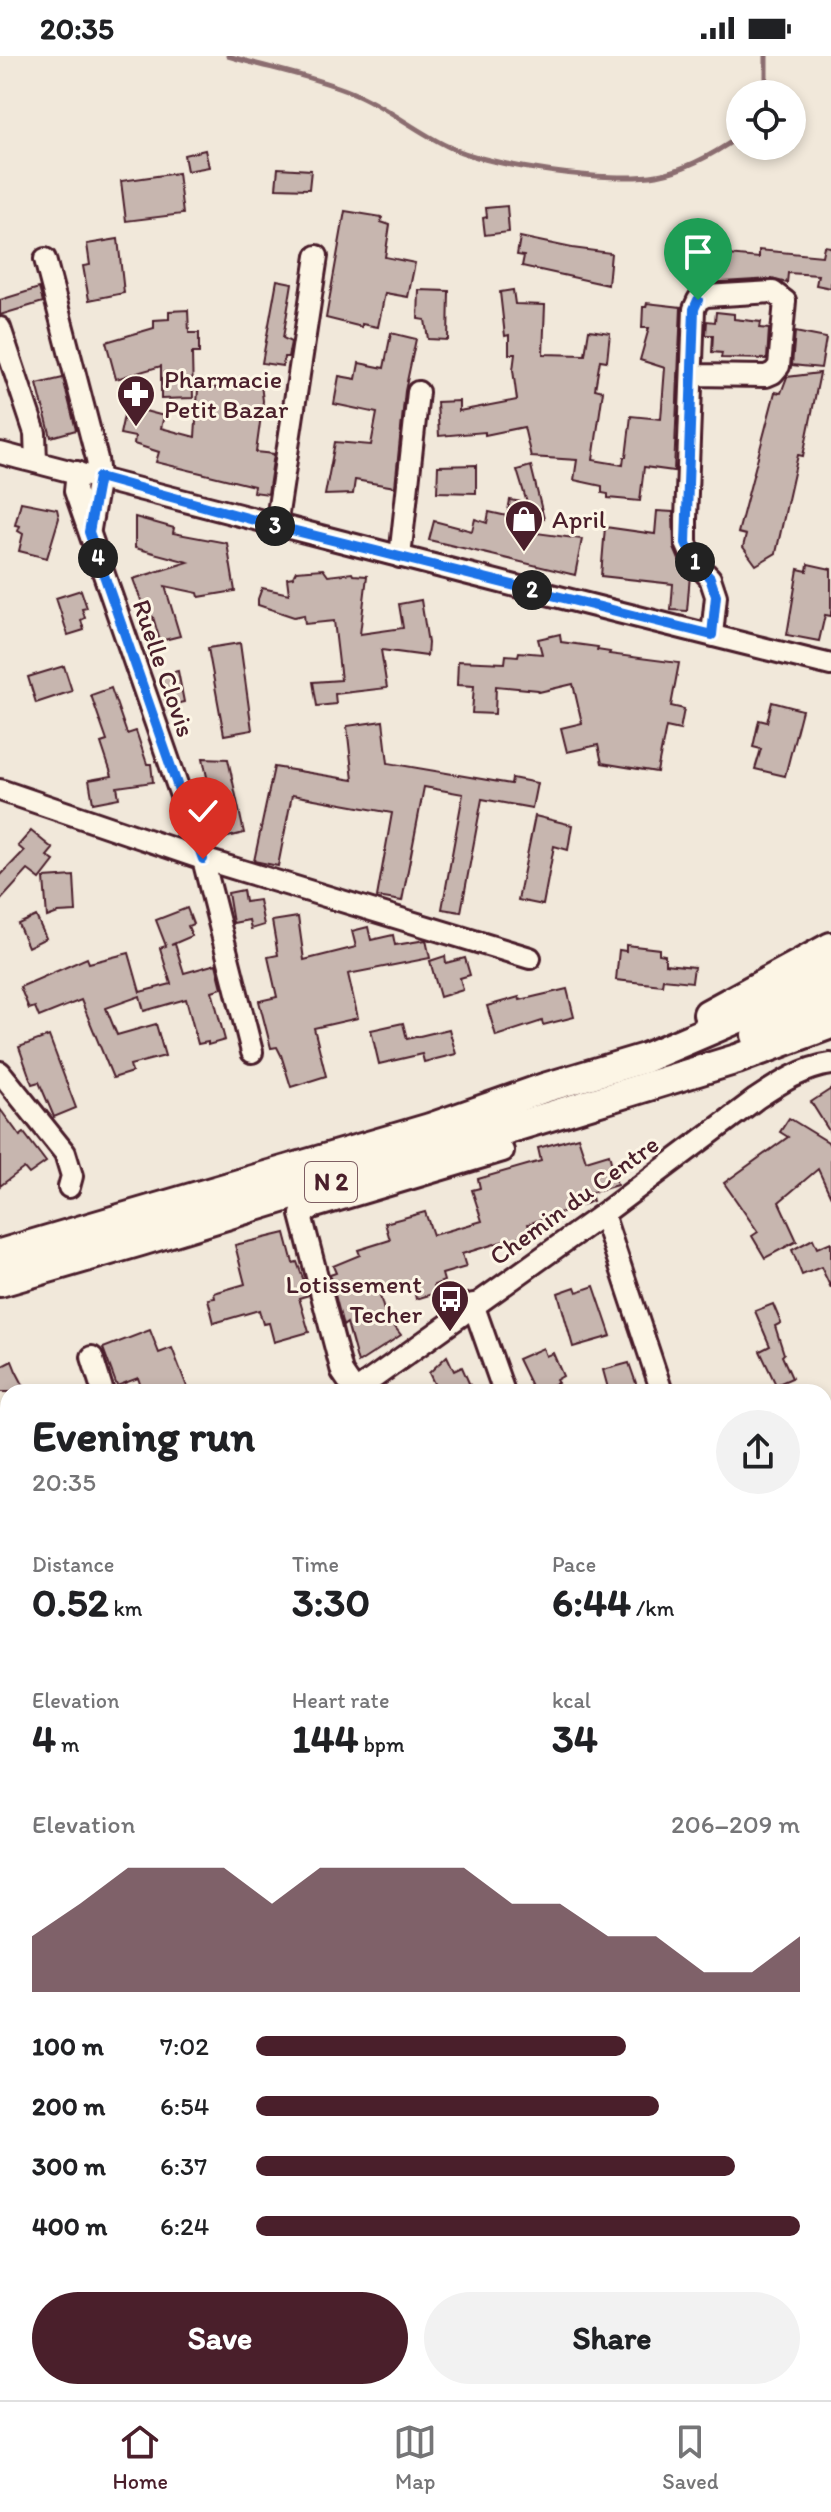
<!DOCTYPE html>
<html lang="en">
<head>
<meta charset="utf-8">
<style>
  body { margin:0; font-family:Itim,sans-serif; background:#f2f2f2; color:#202124; height:100vh; display:flex; flex-direction:column; font-size:30px; white-space:nowrap }
  * { box-sizing:border-box; margin:0 }
  p { font-size:26px; color:#757577 }
  .icon { flex:none; width:44px; height:44px; fill:none; stroke:currentColor; stroke-width:2; stroke-linecap:round; stroke-linejoin:round }
  .map { position:relative; flex:1; overflow:hidden }
  .sheet { position:absolute; left:0px; top:1328px; width:832px; height:1016px; display:flex; flex-direction:column; background:#fff; border-radius:24px 24px 0 0; box-shadow:0 4px 12px #0003 }
  .sheet>* { flex:none }
  .fabs { position:absolute; left:726px; top:24px; display:grid; gap:16px }
  .fabs a { display:grid; place-items:center; width:80px; height:80px; border-radius:50%; background:#fff; box-shadow:0 4px 12px #0003; font-size:40px }
  .pin { position:absolute; display:grid; place-items:center; width:68px; height:68px; color:#fff; margin:-82px -34px; border-radius:50% 50% 50% 0; rotate:-45deg; box-shadow:0 0 8px #0007 }
  .pin .icon { rotate:45deg }
  .km { position:absolute; width:40px; height:40px; margin:-20px; border-radius:50%; background:#222; color:#fff; font-size:22px; line-height:40px; text-align:center }
  .round { display:grid; place-items:center; flex:none; width:84px; height:84px; border-radius:42px; background:#f2f2f2 }
  .head { display:flex; align-items:center; justify-content:space-between; height:136px; padding:0 32px }
  h1 { font-size:44px; font-weight:800; line-height:60px }
  .figures { display:grid; grid-template-columns:repeat(3,1fr); gap:12px; height:136px; padding:8px 32px }
  .figures div { display:grid; align-content:center }
  .figures b { font-size:40px; font-weight:800 }
  .figures small { font-size:22px; font-weight:400 }
  .figures p { font-size:22px }
  .chart { height:224px; padding:16px 32px }
  .chart p { display:flex; justify-content:space-between }
  .chart svg { width:100%; height:144px; margin-top:8px; fill:#4a1f2b; opacity:.7 }
  .action { display:flex; gap:16px; margin-top:auto; padding:16px 32px }
  .action a { flex:1; height:92px; border-radius:48px; background:#4a1f2b; color:#fff; font-size:32px; font-weight:800; line-height:92px; text-align:center }
  .action a+a { background:#f2f2f2; color:#202124 }
  ul { padding:0 32px; list-style:none; font-size:26px }
  li { display:grid; grid-template-columns:128px 96px 1fr; align-items:center; height:60px }
  li i { height:20px; border-radius:10px; background:#4a1f2b }
  .status { display:flex; justify-content:space-between; align-items:center; height:56px; padding:0 40px; background:#fff; direction:ltr }
  .status svg { height:22px; fill:currentColor }
  .dock { display:flex; justify-content:space-around; align-items:center; height:112px; border-top:2px solid #e0e0e0; background:#fff; font-size:22px; color:#757577 }
  .dock a { display:grid; justify-items:center; gap:4px }
  .dock .active { color:#4a1f2b }
  .map>svg:first-child { display:block }
  .lines { fill:none; stroke-linecap:round; stroke-linejoin:round }
  .stream { stroke:#8b6d6f; stroke-width:5 }
  .building { fill:#c7b6af; stroke:#4a1f2b; stroke-width:2 }
  .minor-casing { stroke:#4a1f2b; stroke-width:26 }
  .highway-casing { stroke:#4a1f2b; stroke-width:34 }
  .minor { stroke:#fcf5e5; stroke-width:20 }
  .highway { stroke:#fcf5e5; stroke-width:28 }
  .route-casing { stroke:#fff; stroke-width:16 }
  .route { stroke:#1a73e8; stroke-width:10 }
  .labels { text-anchor:middle; stroke-width:6; stroke-linejoin:round; paint-order:stroke }
  .shield { fill:#fcf5e5; stroke:#7f5f63; stroke-width:2 }
  .shield-label { font-size:24px; font-weight:bold; fill:#4a1f2b }
  .poi-label { font-size:26px; fill:#4a1f2b; stroke:#fcf5e5; text-anchor:start }
  .street-label { font-size:26px; fill:#4a1f2b; stroke:#fcf5e5 }
</style>
</head>
<body>
<div class="status"><b>20:35</b><svg viewBox="0 0 49 12"><path d="M0 12V9h3v3zM5 12V6h3v6zM10 12V3h3v9zM15 12V0h3v12zM26 1h20v11H26zM47 4h2v5h-2z"/></svg></div>
<div class="map">
<svg width="831" height="2344" viewBox="0 0 831 2344">
  <rect width="100%" height="100%" fill="#f1e8da"/>
  <filter id="ink" filterUnits="userSpaceOnUse"><feTurbulence type="fractalNoise" baseFrequency=".0125" numOctaves="2"/><feDisplacementMap in="SourceGraphic" scale="16" xChannelSelector="R" yChannelSelector="G"/><feConvolveMatrix kernelMatrix="1 2 1 2 8 2 1 2 1" color-interpolation-filters="sRGB"/></filter>
  <g filter="url(#ink)">
    <g class="lines">
      <g class="stream">
        <path d="M228 0C268 12 312 20 351 36 386 50 414 74 447 90 489 111 611 127 657 119 686 114 717 96 740 80"/>
        <path d="M766 38V0"/>
      </g>
    </g>
    <g class="building">
      <path d="M205 94 209 111 187 115 184 99Z"/>
      <path d="M278 112 311 114 309 133 276 132Z"/>
      <path d="M178 117 183 158 126 165 121 125Z"/>
      <path d="M507 150 509 176 485 179 483 162 487 161 486 152Z"/>
      <path d="M345 155 382 161 381 166 390 169 385 201 415 207 408 241 385 237 378 271 362 268V271L326 262Z"/>
      <path d="M520 181 572 192 611 197 608 229 522 210 524 200 517 199Z"/>
      <path d="M118 183 124 237 89 244 83 210 90 209 87 188Z"/>
      <path d="M824 190 831 191V232L816 229 818 219 788 217 787 227 772 223 705 227 706 208 716 209 717 198 759 202V194L822 200Z"/>
      <path d="M277 224 292 227 283 282 291 286 288 301H284L283 310 262 307Z"/>
      <path d="M39 232 43 246 0 259V244Z"/>
      <path d="M419 234 449 235 448 284 428 283 425 264 418 263Z"/>
      <path d="M513 234 515 248 545 249 543 298 585 299 589 274 610 277 607 305 600 304 595 333 603 335 593 404 623 409 624 401H626L631 360 661 363 665 312 640 304 649 272H642L643 251H646L647 247 681 251 674 415 644 411 640 445 608 442V438L602 437V430L574 424 577 404 531 401 524 371 485 379V376L439 380 437 346 459 345V355L517 344 513 314 515 298H509V279L505 280 500 236Z"/>
      <path d="M188 254 189 277H199V297H192L193 342 161 343V310L116 323 106 286 154 272V264L169 263V255Z"/>
      <path d="M716 256 734 258V263L761 266 760 272 769 273 767 303 721 302 722 297 712 296 713 279H706L707 265 715 266Z"/>
      <path d="M795 276 826 282 821 312 792 309Z"/>
      <path d="M391 277 416 283 405 335 395 431 355 424 353 438 325 439 335 386 371 389 377 357 334 348 339 320 356 323 359 307 384 312Z"/>
      <path d="M820 317 803 400 798 399 776 497 756 509 743 491 746 479 738 477 775 336 781 337 787 321Z"/>
      <path d="M63 322 76 374 51 381 37 328Z"/>
      <path d="M261 328 263 345 256 396 274 398 268 438 253 436 254 430 156 406 159 396 134 388 135 381 120 378 126 350 164 360 161 372 195 381 198 333Z"/>
      <path d="M476 409V437L437 436 438 410Z"/>
      <path d="M531 410 544 463 537 465 536 477 582 483 575 519 429 484 434 465 472 475 475 463 487 467 489 456 507 460 510 444 527 447 517 414Z"/>
      <path d="M21 446 57 453 59 462 47 502 19 495 23 478 18 475 20 470 15 469Z"/>
      <path d="M657 455 673 456 674 492 682 511 690 519 687 555 671 554 673 528 601 520 605 471 655 478Z"/>
      <path d="M135 461 174 472 173 477 227 487 235 535 199 541 198 537 165 530 180 580 160 585 153 561 148 563 133 523 188 506 135 492Z"/>
      <path d="M808 508 831 513V560L825 559 819 585 787 579 798 513 807 515Z"/>
      <path d="M323 513 328 520 352 517 353 519 367 520 360 578 403 572 399 548 421 544 428 587 427 600 381 594 387 632 335 638 336 648 317 650 313 626 341 624 334 565 305 568 304 559 294 561 258 549V543L262 532 289 538 287 522 293 521 296 515Z"/>
      <path d="M81 534 87 552 82 553 85 562 81 564 84 574 68 579 56 542Z"/>
      <path d="M560 578 561 586 598 591 597 594 610 596 609 598 679 607 671 650 684 653 680 674 666 671 657 716 602 707 598 689 567 696 561 672 582 667 573 628 539 636 538 634 496 630 495 658 472 657 474 630 457 629 458 605 505 607 506 599 518 600 519 596 542 598 538 583Z"/>
      <path d="M240 587 252 674 224 679 208 592Z"/>
      <path d="M64 610 72 635 36 647 28 621Z"/>
      <path d="M178 615 184 646 166 650 160 619Z"/>
      <path d="M111 632 127 678 136 675 147 708H151L153 726 117 731 119 742 93 747 89 724 112 720 101 687 107 685 91 639Z"/>
      <path d="M772 646 802 654 785 720 755 713 761 693 753 691 759 664 767 666Z"/>
      <path d="M383 665 388 707 511 728 512 722 537 727 532 752 482 743 461 856 442 853 463 738 424 731 402 845 377 841 392 757 292 739 278 810 254 805 274 711 353 724 347 670Z"/>
      <path d="M203 702 228 703 244 777 220 783Z"/>
      <path d="M535 760 572 769 568 794 554 790 543 849 518 844Z"/>
      <path d="M31 775 53 793 47 800 54 805 40 823 28 814 0 845V820L24 795 18 790Z"/>
      <path d="M74 820 76 856 58 857 47 861 44 822Z"/>
      <path d="M243 834 245 846 259 844 264 869 251 873 249 864 233 867 228 837Z"/>
      <path d="M187 852 193 868 188 870 192 880 171 889 175 888 184 917 216 908 222 932 212 935 225 984 208 989V986L198 988 186 943 144 955 140 940 106 952 117 979 156 968 165 1000 130 1009 132 1016 113 1022 81 944 39 961 35 951 29 953 20 931 87 902 89 907 129 897 140 936 171 928 160 892 166 890 156 864Z"/>
      <path d="M36 860 46 882 28 891 18 868Z"/>
      <path d="M298 861 304 904 356 891 352 875 368 871 371 884 393 879 395 889 426 884 430 902 348 918 358 962 314 972 326 1020 291 1031 281 999 277 991 271 992 259 945 277 941 268 901 278 899 272 865Z"/>
      <path d="M626 889 659 893V898L665 899V908L694 911 692 926 663 923 662 929 616 924 619 894 626 895Z"/>
      <path d="M445 900 446 907 465 902 470 919 460 922 463 934 440 941 430 905Z"/>
      <path d="M567 933 574 961 543 969 542 965 496 980 487 950 519 941 520 944Z"/>
      <path d="M403 967 407 983 449 973 456 998 424 1006 422 998 379 1008 371 974Z"/>
      <path d="M49 980 76 1052 54 1061 39 1026 32 1028 19 991Z"/>
      <path d="M831 1033V1078L811 1046Z"/>
      <path d="M0 1053 20 1080 24 1077 46 1106 29 1118 24 1112 0 1130Z"/>
      <path d="M789 1062 828 1086 831 1092V1141L818 1113 779 1146 797 1185 765 1202 752 1180 758 1176 724 1127 788 1081 780 1076Z"/>
      <path d="M578 1081 586 1105 609 1098 617 1129 590 1137 593 1145 528 1168 531 1177 462 1198 466 1211 442 1218 444 1225 434 1229 436 1237 416 1243 413 1230 380 1240 385 1258 401 1279 358 1307 347 1267 343 1270 330 1219 336 1217 333 1210 360 1199 358 1194 390 1184 385 1167 425 1156 433 1179 482 1165 472 1134 480 1132 478 1123 541 1105 538 1092Z"/>
      <path d="M285 1177 293 1207 297 1206 309 1239 299 1242 309 1276 274 1286 269 1267 263 1268 259 1254 214 1267 208 1243 215 1242 214 1237 245 1228 235 1189Z"/>
      <path d="M813 1183 817 1192 831 1186V1232L821 1211 802 1219 792 1194Z"/>
      <path d="M594 1230 611 1280 573 1291 558 1237 575 1231 577 1236Z"/>
      <path d="M773 1248 781 1267 775 1270 784 1298 782 1300 792 1322 776 1329 760 1295 770 1290 755 1255Z"/>
      <path d="M150 1274 159 1297 172 1292 189 1336H143L138 1322 117 1330 103 1292Z"/>
      <path d="M543 1292 546 1300 553 1297 563 1320 556 1324 558 1327 534 1336 518 1303Z"/>
      <path d="M447 1300 454 1315 462 1311 473 1336H438L429 1317Z"/>
      <path d="M12 1305 16 1315 27 1336H0V1311Z"/>
      <path d="M629 1307 638 1333 609 1336 603 1314Z"/>
    </g>
    <g class="lines">
      <g class="minor-casing">
        <g id="minor">
          <path d="M45 203 97 403 99 421 90 473"/>
          <path d="M0 272 35 377 36 406"/>
          <path d="M692 319 766 320 773 317 779 310 785 245 773 236 706 240 698 244 694 253 686 463V487L694 505 710 522 716 540 712 579"/>
          <path d="M0 397C277 469 553 541 831 609"/>
          <path d="M77 416 75 435 203 803 252 996"/>
          <path d="M276 470 317 200"/>
          <path d="M400 501 418 336"/>
          <path d="M0 734 203 803 530 902"/>
          <path d="M0 1016 65 1097 72 1120 69 1131"/>
          <path d="M603 1158 662 1336"/>
          <path d="M473 1248 504 1336"/>
          <path d="M92 1301 103 1336"/>
          <path d="M355 1335 342 1316 301 1159 312 1152 503 1095"/>
          <path d="M354 1336 603 1158 756 1043C780 1027 802 1012 831 1008"/>
          <path d="M0 1559 8 1587"/>
          <path d="M0 1849 8 1869"/>
          <path d="M0 2058 8 2076"/>
          <path d="M0 2121 8 2118"/>
          <path d="M0 2266 8 2261"/>
          <path d="M537 2336 539 2344"/>
          <path d="M126 2344 144 2336"/>
          <path d="M367 2344 390 2336"/>
        </g>
      </g>
      <g class="highway-casing">
        <g id="highway">
          <path d="M708 958 831 891"/>
          <path d="M756 979 831 942"/>
          <path d="M0 1198 430 1072 544 1032 645 1002 769 949 831 917"/>
          <path d="M0 1226 141 1185 737 1003 831 968"/>
        </g>
      </g>
      <use href="#minor" class="minor"/>
      <use href="#highway" class="highway"/>
    </g>
  </g>
  <g class="lines" filter="url(#ink)">
    <g class="route-casing">
      <path id="route" d="M203 803 89 476 99 421 276 470 712 579 716 540 710 522 694 505 686 487 694 253 698 244"/>
    </g>
    <use href="#route" class="route"/>
  </g>
  <defs>
    <g id="pharmacy-pin" transform="scale(2)"><path d="M0 17L-7.5 6A9.5 9.5 0 1 1 7.5 6Z" fill="#4a1f2b" stroke="#fcf5e5"/><path d="M-2-6h4v4h4v4h-4v4h-4v-4h-4v-4h4Z" fill="#fff"/></g>
    <g id="shop-pin" transform="scale(2)"><path d="M0 17L-7.5 6A9.5 9.5 0 1 1 7.5 6Z" fill="#4a1f2b" stroke="#fcf5e5"/><path d="M-5-2.5h2.3a2.7 3.5 0 0 1 5.4 0H5L5.5 6h-11ZM-1.5-2.5h3a1.5 2.3 0 0 0-3 0Z" fill="#fff"/></g>
    <g id="bus-pin" transform="scale(2)"><path d="M0 17L-7.5 6A9.5 9.5 0 1 1 7.5 6Z" fill="#4a1f2b" stroke="#fcf5e5"/><path d="M-5-6H5V4H4V6H2V4H-2V6H-4V4H-5ZM-3.5-4V0h7V-4ZM-3.5 1.2v1.5H-2V1.2ZM2 1.2v1.5H3.5V1.2Z" fill="#fff"/></g>
  </defs>
  <g fill-rule="evenodd">
    <use href="#pharmacy-pin" x="136" y="338"/>
    <use href="#shop-pin" x="524" y="463"/>
    <use href="#bus-pin" x="450" y="1243"/>
  </g>
  <g class="labels">
    <rect class="shield" x="305" y="1106" width="52" height="40" rx="6"/>
    <g class="shield-label">
      <text x="331" y="1134">N 2</text>
    </g>
    <g class="poi-label">
      <text x="164" y="332">Pharmacie<tspan x="164" dy="30">Petit Bazar</tspan></text>
      <text x="552" y="472">April</text>
      <text x="422" y="1237" text-anchor="end">Lotissement<tspan x="422" dy="30">Techer</tspan></text>
    </g>
    <g class="street-label">
      <text transform="translate(164 612) rotate(71)" y="9">Ruelle Clovis</text>
      <text transform="translate(574 1144) rotate(-36)" y="9">Chemin du Centre</text>
    </g>
  </g>
</svg>
<div class="fabs">
<a><svg class="icon" aria-label="locate" viewBox="0 0 24 24"><circle cx="12" cy="12" r="6"/><path d="M12 2v4M12 18v4M2 12h4M18 12h4"/></svg></a>
</div>
<div class="pin" style="left:698px;top:244px;background:#1e9e55"><svg class="icon" aria-label="arrive" viewBox="0 0 24 24"><path d="M6 21V4h12l-3 4 3 4H6"/></svg></div>
<div class="pin" style="left:203px;top:803px;background:#d93025"><svg class="icon" aria-label="check" viewBox="0 0 24 24"><path d="M5 12l5 5 9-10"/></svg></div>
<b class="km" style="left:695px;top:506px">1</b>
<b class="km" style="left:532px;top:534px">2</b>
<b class="km" style="left:275px;top:470px">3</b>
<b class="km" style="left:98px;top:502px">4</b>
<section class="sheet">
<div class="head"><div><h1>Evening run</h1><p>20:35</p></div><a class="round"><svg class="icon" aria-label="share" viewBox="0 0 24 24"><path d="M12 15V3M7 8l5-5 5 5M5 13v7h14v-7"/></svg></a></div>
<div class="figures">
<div><p>Distance</p><b>0.52<small> km</small></b></div>
<div><p>Time</p><b>3:30</b></div>
<div><p>Pace</p><b>6:44<small> /km</small></b></div>
</div>
<div class="figures">
<div><p>Elevation</p><b>4<small> m</small></b></div>
<div><p>Heart rate</p><b>144<small> bpm</small></b></div>
<div><p>kcal</p><b>34</b></div>
</div>
<div class="chart"><p><span>Elevation</span>206–209 m</p>
<svg viewBox="0 0 160 44" preserveAspectRatio="none"><path d="M0 44V27L10 17L20 6L30 6L40 6L50 17L60 6L70 6L80 6L90 6L100 17L110 17L120 27L130 27L140 38L150 38L160 27V44z"/></svg>
</div>
<ul>
<li><b>100 m</b>7:02<i style="width:68%"></i></li>
<li><b>200 m</b>6:54<i style="width:74%"></i></li>
<li><b>300 m</b>6:37<i style="width:88%"></i></li>
<li><b>400 m</b>6:24<i style="width:100%"></i></li>
</ul>
<div class="action"><a>Save</a><a>Share</a></div>
</section>
</div>
<nav class="dock">
<a class="active"><svg class="icon" aria-label="home" viewBox="0 0 24 24"><path d="M3 11l9-7 9 7M6 9v11h12V9"/></svg>Home</a>
<a><svg class="icon" aria-label="map" viewBox="0 0 24 24"><path d="M3 6l6-2 6 2 6-2v14l-6 2-6-2-6 2zM9 4v14M15 6v14"/></svg>Map</a>
<a><svg class="icon" aria-label="saved" viewBox="0 0 24 24"><path d="M7 4h10v16l-5-4-5 4z"/></svg>Saved</a>
</nav>
</body>
</html>
